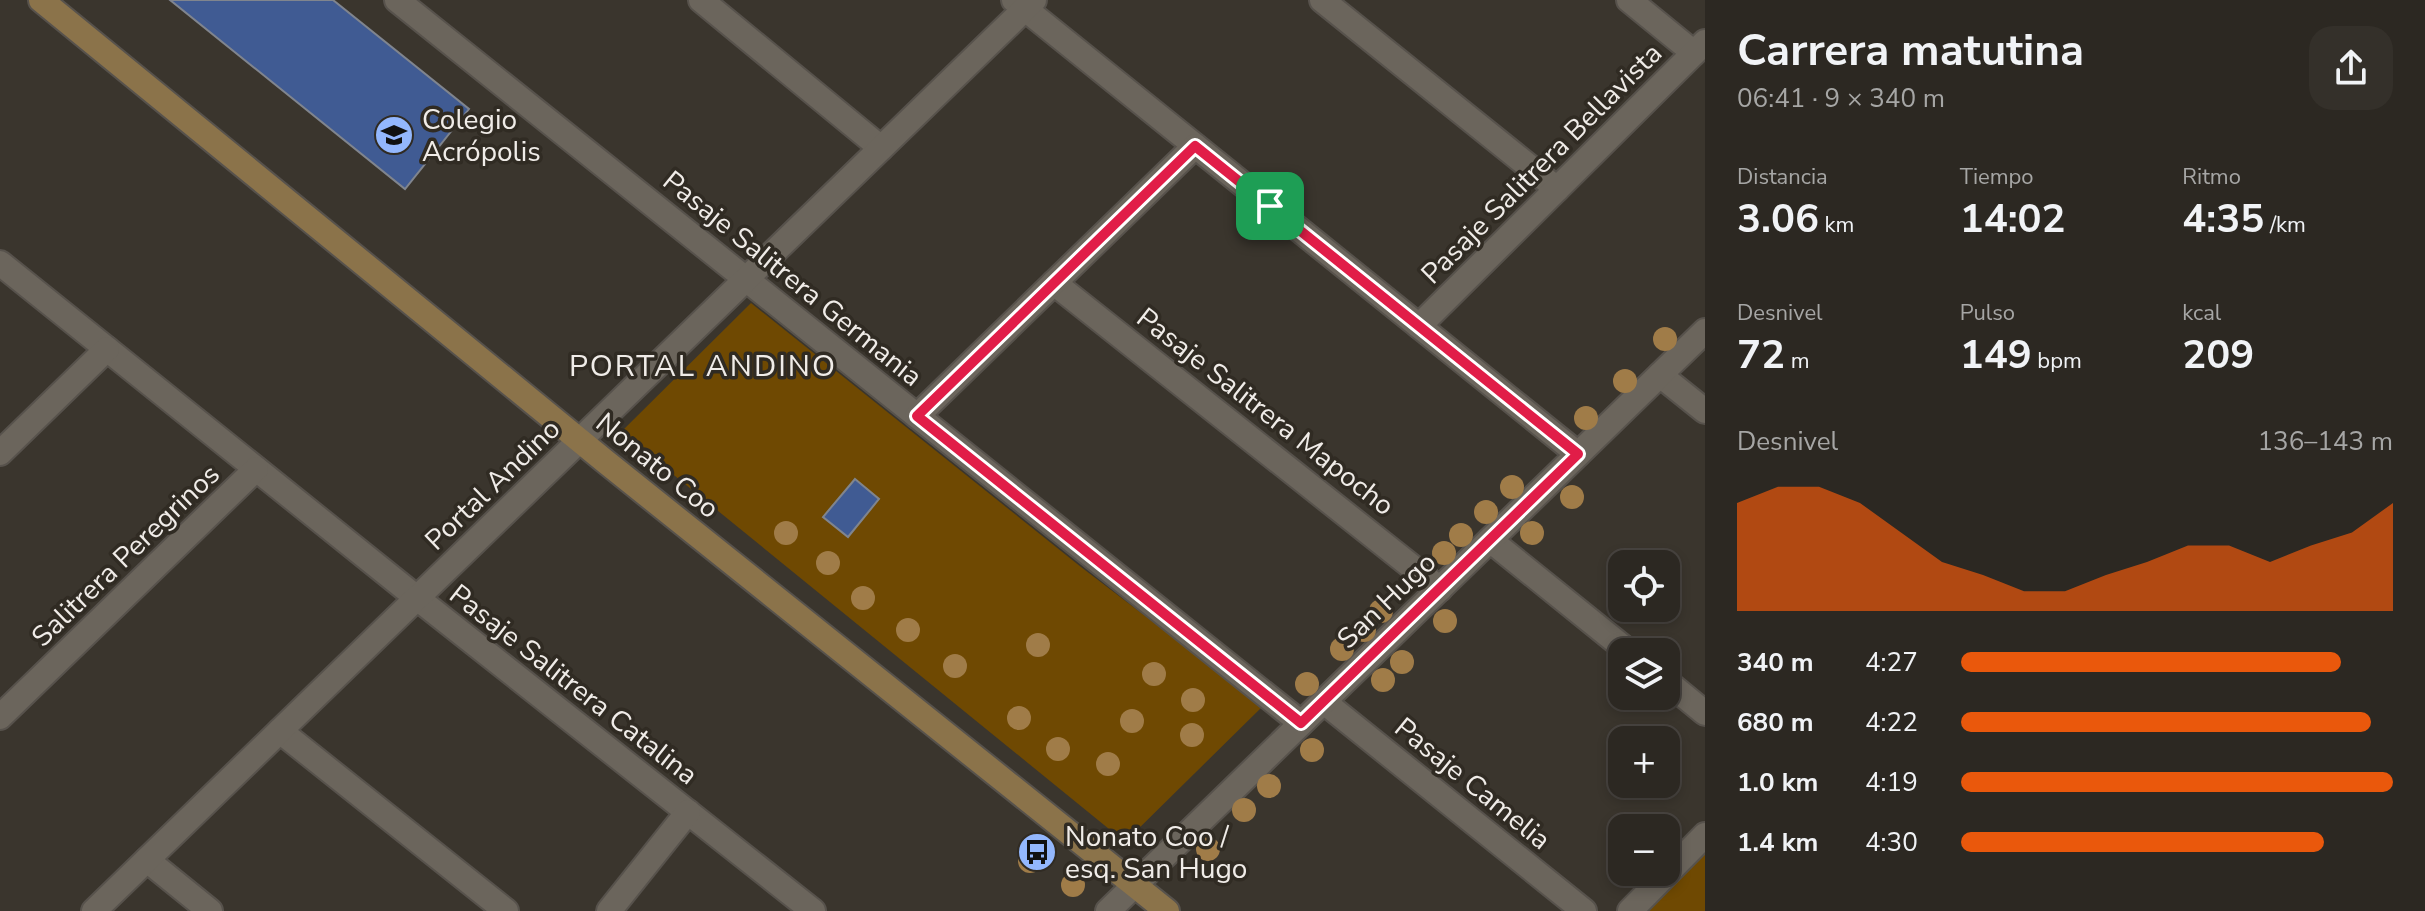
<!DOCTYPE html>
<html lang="es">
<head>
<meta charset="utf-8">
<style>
  body { margin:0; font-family:"Nunito Sans",sans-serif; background:#34302a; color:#f1f3f6; height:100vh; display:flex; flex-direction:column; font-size:30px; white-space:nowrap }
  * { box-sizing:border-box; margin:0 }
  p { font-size:26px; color:#a6a6a5 }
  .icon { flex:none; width:44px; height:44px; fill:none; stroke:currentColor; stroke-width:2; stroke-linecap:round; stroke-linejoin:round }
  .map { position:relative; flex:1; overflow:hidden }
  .side { display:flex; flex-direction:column; background:#2c2822; width:720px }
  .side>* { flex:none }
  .fabs { position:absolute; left:1608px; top:550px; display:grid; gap:16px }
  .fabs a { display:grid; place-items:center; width:72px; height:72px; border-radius:16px; background:#2c2822; box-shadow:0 4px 12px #0003,0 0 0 2px #484440; font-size:40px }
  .pin { position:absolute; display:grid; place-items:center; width:68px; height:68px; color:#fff; margin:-34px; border-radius:16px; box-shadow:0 4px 12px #0006 }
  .round { display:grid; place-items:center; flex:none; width:84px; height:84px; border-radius:24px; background:#34302a }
  .summary { display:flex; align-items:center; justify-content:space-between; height:136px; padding:0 32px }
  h1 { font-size:44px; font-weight:700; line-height:60px }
  .metrics { display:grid; grid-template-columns:repeat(3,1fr); gap:12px; height:136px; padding:8px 32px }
  .metrics div { display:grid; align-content:center }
  .metrics b { font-size:40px; font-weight:700 }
  .metrics small { font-size:22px; font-weight:400 }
  .metrics p { font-size:22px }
  .chart { height:224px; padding:16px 32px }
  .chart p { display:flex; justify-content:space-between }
  .chart svg { width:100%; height:144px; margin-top:8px; fill:#ea580c; opacity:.7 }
  ul { padding:0 32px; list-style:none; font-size:26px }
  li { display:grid; grid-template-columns:128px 96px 1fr; align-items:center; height:60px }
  li i { height:20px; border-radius:10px; background:#ea580c }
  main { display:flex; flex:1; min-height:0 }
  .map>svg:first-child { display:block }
  .green { fill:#6f4902 }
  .building { fill:#405b93; stroke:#80858e; stroke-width:2 }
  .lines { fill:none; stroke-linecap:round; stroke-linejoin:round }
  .minor-casing { stroke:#57524c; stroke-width:28 }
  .tertiary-casing { stroke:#57524c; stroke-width:28 }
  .secondary-casing { stroke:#57524c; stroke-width:28 }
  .minor { stroke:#6b655c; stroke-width:24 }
  .tertiary { stroke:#6b655c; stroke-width:24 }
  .secondary { stroke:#8b734a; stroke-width:24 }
  .tree { fill:#a07c48 }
  .route-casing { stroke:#fff; stroke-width:16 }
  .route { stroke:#e11d48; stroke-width:10 }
  .labels { text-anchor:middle; stroke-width:7; stroke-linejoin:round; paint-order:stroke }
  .poi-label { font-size:28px; fill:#f0ece8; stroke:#302b23; text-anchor:start }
  .street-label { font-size:28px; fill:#f0ece8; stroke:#302b23 }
  .neighbourhood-label { font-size:30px; letter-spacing:2px; fill:#f0ece8; stroke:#302b23 }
</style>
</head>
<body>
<main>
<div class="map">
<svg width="1705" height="911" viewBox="0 0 1705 911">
  <rect width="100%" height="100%" fill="#3a352d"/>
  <g class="green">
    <path d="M751 303 1081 567 1263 706 1125 842 621 432Z"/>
    <path d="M1705 852V911H1647Z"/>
  </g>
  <g class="building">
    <path d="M170 0H333L469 109 405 189Z"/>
    <path d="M855 479 879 499 848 537 823 517Z"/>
  </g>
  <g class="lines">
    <g class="minor-casing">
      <g id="minor">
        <path d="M397 0 1301 723"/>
        <path d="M701 0 881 148"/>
        <path d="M1014 0 1578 454"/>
        <path d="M1322 0 1557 189"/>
        <path d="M1629 0 1694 53"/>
        <path d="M0 263 417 598 813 911"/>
        <path d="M1054 283 1440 589"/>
        <path d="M1419 326 1705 42"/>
        <path d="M1660 375 1705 411"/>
        <path d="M917 416 1195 146"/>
        <path d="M0 453 107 349"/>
        <path d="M1490 540 1629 652"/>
        <path d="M1666 681 1705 713"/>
        <path d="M1324 702 1584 911"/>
        <path d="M0 717 256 469"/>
        <path d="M280 731 506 911"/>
        <path d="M147 860 210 911"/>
        <path d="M94 911 1034 0"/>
        <path d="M609 911 688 812"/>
        <path d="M1630 911 1705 835"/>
      </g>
    </g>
    <g class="tertiary-casing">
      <path id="tertiary" d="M1108 911 1705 331"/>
    </g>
    <g class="secondary-casing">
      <path id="secondary" d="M41 0 606 462 1167 911"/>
    </g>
    <use href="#minor" class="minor"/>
    <use href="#tertiary" class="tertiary"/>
    <use href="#secondary" class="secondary"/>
  </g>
  <g class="tree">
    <circle cx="1665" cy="339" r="12"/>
    <circle cx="1625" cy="381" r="12"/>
    <circle cx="1586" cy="418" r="12"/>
    <circle cx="1512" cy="487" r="12"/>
    <circle cx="1572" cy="497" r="12"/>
    <circle cx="1486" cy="512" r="12"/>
    <circle cx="786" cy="533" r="12"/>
    <circle cx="1532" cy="533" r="12"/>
    <circle cx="1461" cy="535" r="12"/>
    <circle cx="1444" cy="553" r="12"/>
    <circle cx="828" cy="563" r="12"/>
    <circle cx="863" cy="598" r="12"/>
    <circle cx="1381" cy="611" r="12"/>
    <circle cx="1445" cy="621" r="12"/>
    <circle cx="908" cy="630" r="12"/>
    <circle cx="1364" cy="630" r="12"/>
    <circle cx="1038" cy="645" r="12"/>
    <circle cx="1342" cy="649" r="12"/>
    <circle cx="1402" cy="662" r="12"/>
    <circle cx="955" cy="666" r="12"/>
    <circle cx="1154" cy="674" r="12"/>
    <circle cx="1383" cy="680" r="12"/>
    <circle cx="1307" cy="684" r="12"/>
    <circle cx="1193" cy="700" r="12"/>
    <circle cx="1019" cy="718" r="12"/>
    <circle cx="1132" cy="721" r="12"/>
    <circle cx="1192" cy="735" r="12"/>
    <circle cx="1058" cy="749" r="12"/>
    <circle cx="1312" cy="750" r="12"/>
    <circle cx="1108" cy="764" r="12"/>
    <circle cx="1269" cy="786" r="12"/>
    <circle cx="1244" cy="810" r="12"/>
    <circle cx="1208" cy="849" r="12"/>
    <circle cx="1030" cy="861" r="12"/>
    <circle cx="1073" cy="885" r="12"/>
  </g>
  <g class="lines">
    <g class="route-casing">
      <path id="route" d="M1195 146 1578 454 1301 723 917 416Z"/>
    </g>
    <use href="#route" class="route"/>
  </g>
  <defs>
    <g id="school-disc" transform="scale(2)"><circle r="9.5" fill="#93b7fd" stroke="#302b23"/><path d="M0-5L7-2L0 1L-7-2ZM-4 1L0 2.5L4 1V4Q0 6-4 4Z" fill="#111"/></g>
    <g id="bus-disc" transform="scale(2)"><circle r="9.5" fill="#93b7fd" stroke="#302b23"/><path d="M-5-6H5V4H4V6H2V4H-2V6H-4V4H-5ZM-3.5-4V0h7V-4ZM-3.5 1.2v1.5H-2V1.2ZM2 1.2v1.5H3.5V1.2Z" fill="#111"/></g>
  </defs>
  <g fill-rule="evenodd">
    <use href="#school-disc" x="394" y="135"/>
    <use href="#bus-disc" x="1037" y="852"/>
  </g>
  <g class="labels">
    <g class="poi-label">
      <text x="422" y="129">Colegio<tspan x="422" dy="32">Acrópolis</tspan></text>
      <text x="1065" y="846">Nonato Coo /<tspan x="1065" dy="32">esq. San Hugo</tspan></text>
    </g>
    <g class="street-label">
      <text transform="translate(1541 163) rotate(-45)" y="10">Pasaje Salitrera Bellavista</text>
      <text transform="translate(793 278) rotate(39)" y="10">Pasaje Salitrera Germania</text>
      <text transform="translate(1266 411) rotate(38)" y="10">Pasaje Salitrera Mapocho</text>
      <text transform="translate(658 465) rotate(39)" y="10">Nonato Coo</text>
      <text transform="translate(492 484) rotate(-44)" y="10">Portal Andino</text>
      <text transform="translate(125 555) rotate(-44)" y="10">Salitrera Peregrinos</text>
      <text transform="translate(1386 600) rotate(-44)" y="10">San Hugo</text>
      <text transform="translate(574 684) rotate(38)" y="10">Pasaje Salitrera Catalina</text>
      <text transform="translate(1473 783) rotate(39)" y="10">Pasaje Camelia</text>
    </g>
    <g class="neighbourhood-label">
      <text x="703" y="376">PORTAL ANDINO</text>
    </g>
  </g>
</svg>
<div class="fabs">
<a><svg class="icon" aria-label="locate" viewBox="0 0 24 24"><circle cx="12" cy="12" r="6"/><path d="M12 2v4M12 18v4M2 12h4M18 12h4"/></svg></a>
<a><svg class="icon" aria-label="layers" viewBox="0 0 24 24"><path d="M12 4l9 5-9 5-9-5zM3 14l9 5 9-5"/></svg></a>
<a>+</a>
<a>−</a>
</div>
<div class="pin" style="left:1270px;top:206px;background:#1e9e55"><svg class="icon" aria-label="arrive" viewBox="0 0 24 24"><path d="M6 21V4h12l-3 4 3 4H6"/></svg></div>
</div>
<section class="side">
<div class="summary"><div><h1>Carrera matutina</h1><p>06:41 · 9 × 340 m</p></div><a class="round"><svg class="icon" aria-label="share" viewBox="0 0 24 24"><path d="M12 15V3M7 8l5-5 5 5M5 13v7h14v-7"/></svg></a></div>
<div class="metrics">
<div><p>Distancia</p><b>3.06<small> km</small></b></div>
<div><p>Tiempo</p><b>14:02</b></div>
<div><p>Ritmo</p><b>4:35<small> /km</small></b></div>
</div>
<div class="metrics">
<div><p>Desnivel</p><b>72<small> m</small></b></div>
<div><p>Pulso</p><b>149<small> bpm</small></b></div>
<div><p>kcal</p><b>209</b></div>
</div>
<div class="chart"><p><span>Desnivel</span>136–143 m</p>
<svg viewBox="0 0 160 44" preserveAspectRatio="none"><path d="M0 44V11L10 6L20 6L30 11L40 20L50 29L60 33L70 38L80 38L90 33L100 29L110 24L120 24L130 29L140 24L150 20L160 11V44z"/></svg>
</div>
<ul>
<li><b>340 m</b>4:27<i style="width:88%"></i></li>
<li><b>680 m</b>4:22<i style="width:95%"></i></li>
<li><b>1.0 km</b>4:19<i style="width:100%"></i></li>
<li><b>1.4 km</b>4:30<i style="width:84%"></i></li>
</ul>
</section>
</main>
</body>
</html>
